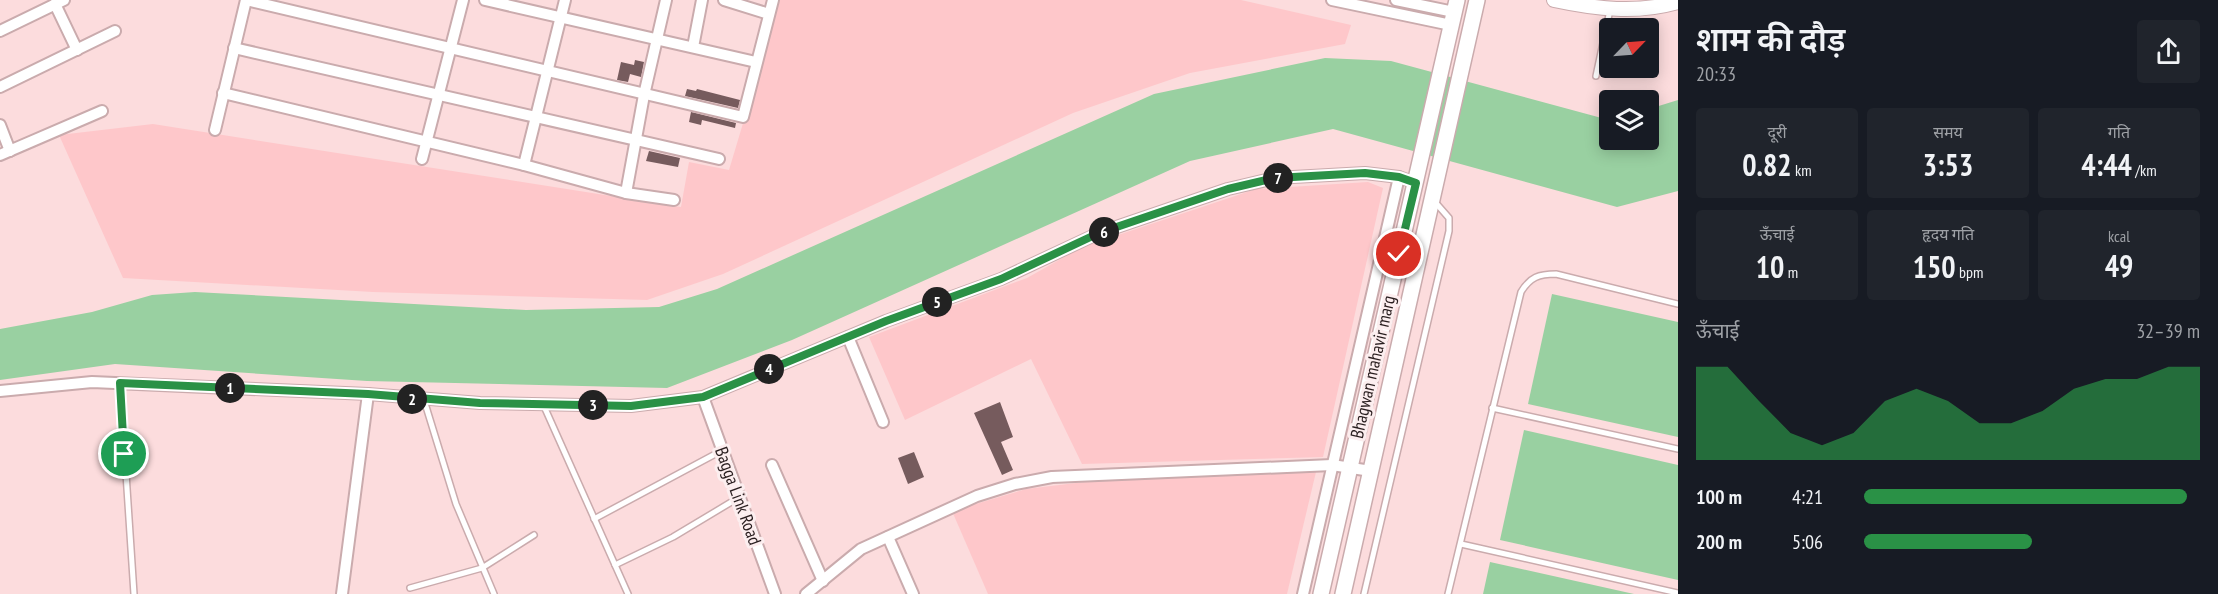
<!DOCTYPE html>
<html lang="hi">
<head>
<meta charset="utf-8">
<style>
  body { margin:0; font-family:"PT Sans Narrow","Noto Sans Devanagari",sans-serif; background:#20242c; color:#f1f3f6; height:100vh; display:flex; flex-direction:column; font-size:22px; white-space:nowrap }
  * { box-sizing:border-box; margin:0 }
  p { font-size:20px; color:#9ea1a6 }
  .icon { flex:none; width:33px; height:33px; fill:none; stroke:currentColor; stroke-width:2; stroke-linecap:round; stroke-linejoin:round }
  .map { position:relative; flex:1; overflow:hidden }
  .sheet { display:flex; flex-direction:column; background:#171b24; width:540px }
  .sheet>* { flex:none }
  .needle { width:39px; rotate:65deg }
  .fabs { position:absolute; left:1599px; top:18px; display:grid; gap:12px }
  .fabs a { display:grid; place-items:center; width:60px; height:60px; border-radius:6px; background:#171b24; box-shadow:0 3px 15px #0003; font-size:30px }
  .pin { position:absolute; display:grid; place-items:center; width:51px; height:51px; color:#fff; margin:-26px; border:3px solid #fff; border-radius:50%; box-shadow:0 2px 6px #0007 }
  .km { position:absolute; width:30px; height:30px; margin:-15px; border-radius:50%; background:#222; color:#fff; font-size:16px; line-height:30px; text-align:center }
  .round { display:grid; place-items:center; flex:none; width:63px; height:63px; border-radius:6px; background:#20242c }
  .overview { display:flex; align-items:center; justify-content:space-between; height:102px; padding:0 18px }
  h1 { font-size:33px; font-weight:600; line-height:45px }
  .stats { display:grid; grid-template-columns:repeat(3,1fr); gap:9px; height:102px; padding:6px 18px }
  .stats div { display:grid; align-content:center; border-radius:6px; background:#20242c; text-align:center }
  .stats b { font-size:30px; font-weight:600 }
  .stats small { font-size:16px; font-weight:400 }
  .stats p { font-size:16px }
  .chart { height:168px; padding:12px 18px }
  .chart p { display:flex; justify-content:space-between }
  .chart svg { width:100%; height:108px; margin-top:6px; fill:#2a9146; opacity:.7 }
  ul { padding:0 18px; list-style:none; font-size:20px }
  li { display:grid; grid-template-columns:96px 72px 1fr; align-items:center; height:45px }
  li i { height:15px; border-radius:8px; background:#2a9146 }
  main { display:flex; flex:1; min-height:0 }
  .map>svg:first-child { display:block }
  .green { fill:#fec7ca }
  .water { fill:#99d0a1 }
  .building { fill:#765b5d }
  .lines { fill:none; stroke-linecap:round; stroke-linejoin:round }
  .service-casing { stroke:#caabad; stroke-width:8 }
  .minor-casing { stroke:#caabad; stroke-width:14 }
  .tertiary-casing { stroke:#caabad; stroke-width:16 }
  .secondary-casing { stroke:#caabad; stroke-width:18 }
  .service { stroke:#fff; stroke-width:5 }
  .minor { stroke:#fff; stroke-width:10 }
  .tertiary { stroke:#fff; stroke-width:14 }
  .secondary { stroke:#fff; stroke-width:15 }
  .route-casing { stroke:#fff; stroke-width:12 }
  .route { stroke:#2a9146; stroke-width:8 }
  .labels { text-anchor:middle; stroke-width:6; stroke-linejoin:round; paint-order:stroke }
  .street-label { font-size:18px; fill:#291e1f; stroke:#fceeef }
</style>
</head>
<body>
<main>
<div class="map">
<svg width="1678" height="594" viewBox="0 0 1678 594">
  <rect width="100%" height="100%" fill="#fcdcdd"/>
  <g class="green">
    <path d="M780 0H1241L1351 25 1345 44 1190 73 1073 113 723 274 647 300 373 292 123 278 59 135 153 124 681 207 689 162 729 170Z"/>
    <path d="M1368 182 1383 188 1323 457 1082 464 1031 359 905 420 869 337 1027 278 1082 247 1256 189Z"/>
    <path d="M1316 472 1287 594H988L952 511 1026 489 1101 480Z"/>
  </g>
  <g class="water">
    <path d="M1325 58 1391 61 1609 120 1610 140H1648L1649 109 1678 100V191L1617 207 1333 129 1190 161 792 340 667 388 367 381 115 364 0 380V329L92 312 152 295 195 292 526 310 659 307 717 289 1154 94Z"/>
    <path d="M1552 294 1678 322V437L1528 404Z"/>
    <path d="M1524 430 1678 465V580L1500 540Z"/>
    <path d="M1490 562 1634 594H1483Z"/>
  </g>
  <g class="building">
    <path d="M635 60 644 62 641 77 630 74 628 82 617 80 621 62 634 65Z"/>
    <path d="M687 89 696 91 697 89 740 100 738 108 685 96Z"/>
    <path d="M691 112 736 123 735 128 702 120 701 125 689 122Z"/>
    <path d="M649 151 680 158 678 167 646 161Z"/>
    <path d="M1000 402 1013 437 1001 442 1013 470 1002 475 974 413Z"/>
    <path d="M914 452 924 477 908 484 898 458Z"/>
  </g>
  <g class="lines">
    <g class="service-casing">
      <g id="service">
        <path d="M1596 76 1610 10"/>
        <path d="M120 383 134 594"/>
        <path d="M424 400 456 504 494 594"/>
        <path d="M543 404 628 594"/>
        <path d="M1492 408 1678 449"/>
        <path d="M594 519 721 451"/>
        <path d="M1461 544 1678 593"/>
        <path d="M615 565 673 537 738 498"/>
        <path d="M410 588 482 568 534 535"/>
        <path d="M1364 594 1449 231V218L1435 202"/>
        <path d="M1448 594 1521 292C1530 277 1539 274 1556 274L1678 304"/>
      </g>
    </g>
    <g class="minor-casing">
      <g id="minor">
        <path d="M246 0 743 117 773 0"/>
        <path d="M485 0 756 62"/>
        <path d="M724 0 769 14"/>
        <path d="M1332 0 1451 25"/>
        <path d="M1396 0 1454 12"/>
        <path d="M55 4 77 50"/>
        <path d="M0 31 64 0"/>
        <path d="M693 47 702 0"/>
        <path d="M234 48 719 159"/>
        <path d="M0 87 115 31"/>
        <path d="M223 93 524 165 626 193 674 200"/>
        <path d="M0 125 10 151"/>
        <path d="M215 130 246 0"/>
        <path d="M0 155 102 111"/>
        <path d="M422 159 463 0"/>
        <path d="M524 165 565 0"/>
        <path d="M626 193 644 95 666 0"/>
        <path d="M848 337 883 422"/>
        <path d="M0 391 92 382 368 394 480 403 631 406 703 397 886 321 1001 279 1099 233 1228 189 1275 178 1365 173 1399 177 1416 183"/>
        <path d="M703 397 775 594"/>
        <path d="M772 465 823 581"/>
        <path d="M888 537 913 594"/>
        <path d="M342 594 368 394"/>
        <path d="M806 594 861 549 977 496 1015 484 1052 477 1332 465 1371 471"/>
        <path d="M1303 594 1399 177"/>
      </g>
    </g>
    <g class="tertiary-casing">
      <path id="tertiary" d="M1554 0C1596 9 1637 14 1678 2"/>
    </g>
    <g class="secondary-casing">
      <g id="secondary">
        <path d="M1321 594 1457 0"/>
        <path d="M1343 594 1477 0"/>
      </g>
    </g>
    <use href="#service" class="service"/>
    <use href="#minor" class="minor"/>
    <use href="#tertiary" class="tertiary"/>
    <use href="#secondary" class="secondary"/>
  </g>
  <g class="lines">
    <g class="route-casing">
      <path id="route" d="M124 454 120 383 368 394 480 403 631 406 703 397 886 321 1001 279 1099 233 1228 189 1275 178 1365 173 1399 177 1416 183 1399 254"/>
    </g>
    <use href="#route" class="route"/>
  </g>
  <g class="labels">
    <g class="street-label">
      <text transform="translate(1373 367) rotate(-77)" y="6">Bhagwan mahavir marg</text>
      <text transform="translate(738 496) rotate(70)" y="6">Bagga Link Road</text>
    </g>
  </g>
</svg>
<div class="fabs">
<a><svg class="needle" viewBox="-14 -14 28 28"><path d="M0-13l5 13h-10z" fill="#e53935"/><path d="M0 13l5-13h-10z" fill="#9ea1a6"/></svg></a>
<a><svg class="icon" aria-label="layers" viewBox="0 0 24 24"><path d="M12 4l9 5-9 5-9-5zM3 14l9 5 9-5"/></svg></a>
</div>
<div class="pin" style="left:124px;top:454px;background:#1e9e55"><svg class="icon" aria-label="arrive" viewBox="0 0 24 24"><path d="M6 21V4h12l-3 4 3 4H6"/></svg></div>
<div class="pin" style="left:1399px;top:254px;background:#d93025"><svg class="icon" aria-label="check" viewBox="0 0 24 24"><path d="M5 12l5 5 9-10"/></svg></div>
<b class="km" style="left:230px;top:388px">1</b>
<b class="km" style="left:412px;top:399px">2</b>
<b class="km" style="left:593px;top:405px">3</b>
<b class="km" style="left:769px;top:369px">4</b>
<b class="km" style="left:937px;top:302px">5</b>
<b class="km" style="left:1104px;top:232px">6</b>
<b class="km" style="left:1278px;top:178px">7</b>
</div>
<section class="sheet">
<div class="overview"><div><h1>शाम की दौड़</h1><p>20:33</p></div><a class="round"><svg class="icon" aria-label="share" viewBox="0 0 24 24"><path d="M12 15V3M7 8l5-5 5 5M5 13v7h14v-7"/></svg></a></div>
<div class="stats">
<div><p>दूरी</p><b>0.82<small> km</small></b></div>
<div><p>समय</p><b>3:53</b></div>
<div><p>गति</p><b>4:44<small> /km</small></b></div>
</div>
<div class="stats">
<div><p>ऊँचाई</p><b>10<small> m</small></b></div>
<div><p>हृदय गति</p><b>150<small> bpm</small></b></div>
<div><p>kcal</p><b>49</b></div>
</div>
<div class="chart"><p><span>ऊँचाई</span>32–39 m</p>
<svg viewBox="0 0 160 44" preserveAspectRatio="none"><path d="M0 44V6L10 6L20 20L30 33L40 38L50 33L60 20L70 15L80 20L90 29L100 29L110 24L120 15L130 11L140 11L150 6L160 6V44z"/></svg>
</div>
<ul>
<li><b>100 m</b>4:21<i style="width:96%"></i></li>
<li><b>200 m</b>5:06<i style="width:50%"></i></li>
</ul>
</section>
</main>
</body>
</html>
